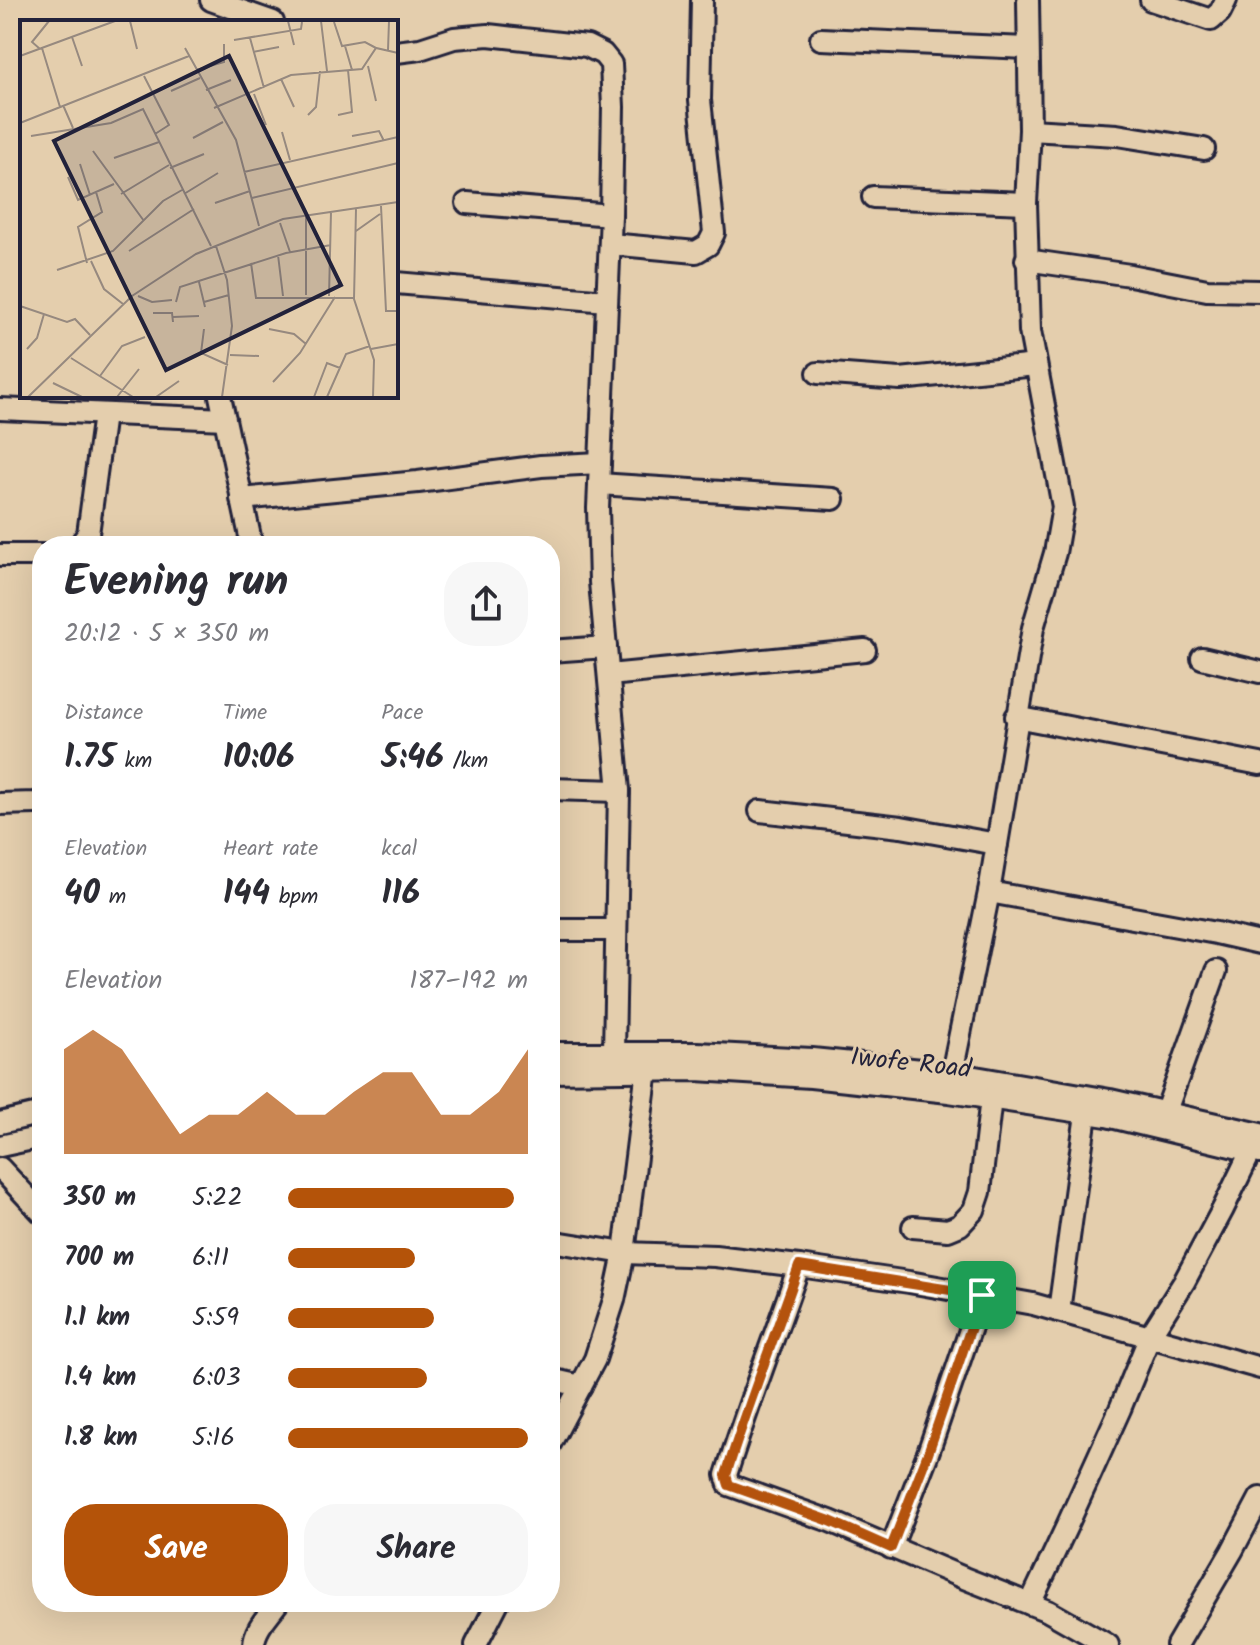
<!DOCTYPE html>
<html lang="en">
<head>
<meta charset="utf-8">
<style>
  body { margin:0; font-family:Kalam,sans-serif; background:#f7f7f7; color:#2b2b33; height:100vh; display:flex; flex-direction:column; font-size:30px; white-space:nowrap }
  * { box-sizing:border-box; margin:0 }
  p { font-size:26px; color:#7c7c81 }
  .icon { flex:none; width:44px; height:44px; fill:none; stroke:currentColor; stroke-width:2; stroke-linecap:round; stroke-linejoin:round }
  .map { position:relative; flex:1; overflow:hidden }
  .drawer { position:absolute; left:32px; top:536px; width:528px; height:1076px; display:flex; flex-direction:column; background:#fff; border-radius:32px; box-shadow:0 8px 32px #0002 }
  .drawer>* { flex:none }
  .pin { position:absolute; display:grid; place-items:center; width:68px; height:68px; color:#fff; margin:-34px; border-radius:16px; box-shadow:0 4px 12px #0006 }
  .round { display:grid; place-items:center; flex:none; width:84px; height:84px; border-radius:32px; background:#f7f7f7 }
  .head { display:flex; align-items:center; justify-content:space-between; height:136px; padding:0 32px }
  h1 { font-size:44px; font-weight:700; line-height:60px }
  .stats { display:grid; grid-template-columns:repeat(3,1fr); gap:12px; height:136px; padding:8px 32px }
  .stats div { display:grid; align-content:center }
  .stats b { font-size:34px; font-weight:700 }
  .stats small { font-size:22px; font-weight:400 }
  .stats p { font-size:22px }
  .chart { height:224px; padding:16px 32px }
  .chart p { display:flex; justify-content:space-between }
  .chart svg { width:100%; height:144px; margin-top:8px; fill:#b45309; opacity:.7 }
  .button { display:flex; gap:16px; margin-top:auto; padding:16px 32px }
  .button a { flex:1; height:92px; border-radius:32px; background:#b45309; color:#fff; font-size:32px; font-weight:700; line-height:92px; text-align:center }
  .button a+a { background:#f7f7f7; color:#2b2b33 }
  ul { padding:0 32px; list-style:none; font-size:26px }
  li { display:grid; grid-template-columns:128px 96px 1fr; align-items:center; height:60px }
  li i { height:20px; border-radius:10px; background:#b45309 }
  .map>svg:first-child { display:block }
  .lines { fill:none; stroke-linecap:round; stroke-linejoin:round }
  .minor-casing { stroke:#22223b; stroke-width:26 }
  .minor { stroke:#e4cead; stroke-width:20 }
  .route-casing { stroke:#fff; stroke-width:16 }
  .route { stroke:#b45309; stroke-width:10 }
  .labels { text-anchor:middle; stroke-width:6; stroke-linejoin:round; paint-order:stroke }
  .street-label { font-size:26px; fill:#22223b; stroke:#e4cead }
  .inset-road { fill:none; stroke:#96897f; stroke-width:2 }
  .view { fill:#22223b; fill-opacity:0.15; stroke:#22223b; stroke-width:4 }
  .inset-edge { fill:none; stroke:#22223b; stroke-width:4 }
</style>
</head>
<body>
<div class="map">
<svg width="1260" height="1645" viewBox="0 0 1260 1645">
  <rect width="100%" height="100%" fill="#e4cead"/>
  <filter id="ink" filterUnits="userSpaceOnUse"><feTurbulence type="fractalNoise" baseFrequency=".0125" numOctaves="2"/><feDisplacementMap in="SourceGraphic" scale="16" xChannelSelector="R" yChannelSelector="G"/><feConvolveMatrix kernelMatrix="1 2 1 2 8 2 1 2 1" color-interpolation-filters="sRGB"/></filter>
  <g filter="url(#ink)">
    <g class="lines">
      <g class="minor-casing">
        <g id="minor">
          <path d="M211 0 273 22"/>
          <path d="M1151 0 1211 20 1220 12 1226 0"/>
          <path d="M821 39 1028 48"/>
          <path d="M396 52 420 49 454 38 488 35 587 46 603 54 611 64 613 107 611 215 598 508 600 582 619 791 614 1052"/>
          <path d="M1030 130 1117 135 1204 149"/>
          <path d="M873 197 1026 203"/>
          <path d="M467 203 611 215"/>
          <path d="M610 244 696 252 708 245 714 233 700 100 702 0"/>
          <path d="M1026 260 1130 275 1207 290 1260 291"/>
          <path d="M396 283 607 301"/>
          <path d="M818 373 900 379 1036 365"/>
          <path d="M220 396 252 546"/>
          <path d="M0 409 225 419"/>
          <path d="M599 484 833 499"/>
          <path d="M241 499 418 482 541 466 600 463"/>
          <path d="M79 546 88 534 104 414"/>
          <path d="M0 555H42"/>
          <path d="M550 651 606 647"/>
          <path d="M1202 658 1260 672"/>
          <path d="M609 675 865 650"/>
          <path d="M1016 717 1260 764"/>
          <path d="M550 789 619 791"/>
          <path d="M0 804 35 803 42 801"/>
          <path d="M760 811 901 827 997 844"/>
          <path d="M989 892 1216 933 1260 943"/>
          <path d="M550 930H616"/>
          <path d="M550 1053H697L812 1059 952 1073 1110 1100 1260 1134"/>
          <path d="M550 1072 697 1070 811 1077 949 1092 1107 1116 1260 1153"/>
          <path d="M952 1073 989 892 1033 628 1055 553 1063 507 1030 331 1026 203 1030 130 1028 0"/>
          <path d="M1166 1111 1216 971"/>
          <path d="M0 1123 42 1113"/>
          <path d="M0 1146 42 1137"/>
          <path d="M0 1168 42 1213"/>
          <path d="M913 1227 948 1230 960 1225 974 1210 980 1192 991 1098"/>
          <path d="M550 1241 624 1253 715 1256 799 1266 909 1282 1033 1304 1260 1368"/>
          <path d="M799 1266C775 1336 748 1404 726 1475L729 1485 830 1521 964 1578 1048 1611 1108 1645"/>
          <path d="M1059 1311 1086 1114"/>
          <path d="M550 1379 581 1386"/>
          <path d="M550 1444 595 1359 614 1300 624 1253 647 1069"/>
          <path d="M891 1548 928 1453 982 1295"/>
          <path d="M1030 1604 1066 1528 1120 1409 1150 1336 1184 1282 1223 1209 1251 1151"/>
          <path d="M254 1645C254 1629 269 1615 278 1602"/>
          <path d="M476 1645 498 1602"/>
          <path d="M1177 1645 1232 1551 1260 1498"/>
        </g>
      </g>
      <use href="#minor" class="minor"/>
    </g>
  </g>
  <g class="lines" filter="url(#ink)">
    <g class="route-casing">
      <path id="route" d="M799 1266 982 1295 928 1453 891 1548 830 1521 729 1485 726 1475C748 1404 775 1336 799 1266Z"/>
    </g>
    <use href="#route" class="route"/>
  </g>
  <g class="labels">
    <g class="street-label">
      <text transform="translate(911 1062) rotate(6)" y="9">Iwofe Road</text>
    </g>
  </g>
  <g transform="translate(20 20)">
    <rect width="378" height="378" fill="#e4cead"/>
    <path class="inset-road" d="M110 1 117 29M268 1 274 25M301 1 307 51M314 2 322 26 345 22 356 28M52 17 62 46M230 18 244 68M214 20 281 9 282 2M325 26 332 50M22 28 40 87M165 28 216 120 239 206M20 29 12 22 29 1M368 30 369 1M233 32 259 27M0 36 95 1M348 46 356 81M176 50 204 42V24M124 56 149 105 135 114M261 59 274 87M186 70 211 60M151 71 180 58M234 74 246 105M43 85 53 108M194 88 271 55 342 49 356 28 378 33M288 95 296 87 300 51M318 95 332 92 328 50M0 103 169 36M262 112 270 140M11 116 91 103 123 89 191 226M332 116 359 111 364 121M173 118 203 102M73 131 124 201M94 138 139 122M60 144 70 175M150 148 184 134M224 152 378 117M48 157 58 180 94 164M101 174 149 145M164 174 198 153M232 178 378 143M195 183 230 171M361 186 366 291H378M336 189 334 279 354 340 353 377M260 203 270 232M336 211 360 194M196 226 207 260 212 306 202 377M109 231 174 189M258 235 263 276M71 241 84 269 103 284M67 243 58 207 82 192 76 172M231 243 236 278H334M37 250 93 231 143 181 162 170M179 262 185 287M286 275V197M118 276 132 282 152 280M309 276 311 192M156 282 160 267 266 233 311 225M184 282 209 275M0 286 47 302 55 299 70 315M133 293H152L153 302M153 297 179 296M184 309 181 333 208 345M249 309 274 314 286 324M7 329 17 318 24 294M351 329 378 324M210 335 239 336M51 338 113 377M80 356 102 326 125 317M253 362 280 333 315 277M33 363 62 377M8 377 112 276 176 234 263 199 378 182M97 377 119 349M136 377 159 361M294 377 307 343 320 348M307 377 326 334 350 326"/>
    <path class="view" d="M209 36 321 265 146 350 34 121Z"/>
    <rect width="378" height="378" class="inset-edge"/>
  </g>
</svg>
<div class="pin" style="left:982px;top:1295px;background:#1e9e55"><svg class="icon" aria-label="arrive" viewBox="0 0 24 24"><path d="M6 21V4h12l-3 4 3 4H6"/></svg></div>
<section class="drawer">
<div class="head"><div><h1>Evening run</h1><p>20:12 · 5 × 350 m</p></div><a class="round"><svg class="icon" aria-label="share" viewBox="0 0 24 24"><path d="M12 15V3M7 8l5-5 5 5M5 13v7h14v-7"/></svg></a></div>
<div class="stats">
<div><p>Distance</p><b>1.75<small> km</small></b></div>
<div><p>Time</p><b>10:06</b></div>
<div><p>Pace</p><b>5:46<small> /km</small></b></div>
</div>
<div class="stats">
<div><p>Elevation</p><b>40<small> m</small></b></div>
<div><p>Heart rate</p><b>144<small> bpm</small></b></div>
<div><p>kcal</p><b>116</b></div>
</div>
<div class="chart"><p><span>Elevation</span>187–192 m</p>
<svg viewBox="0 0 160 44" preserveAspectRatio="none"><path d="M0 44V12L10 6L20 12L30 25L40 38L50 32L60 32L70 25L80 32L90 32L100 25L110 19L120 19L130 32L140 32L150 25L160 12V44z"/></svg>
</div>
<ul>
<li><b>350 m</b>5:22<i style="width:94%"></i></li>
<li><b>700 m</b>6:11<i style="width:53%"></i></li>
<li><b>1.1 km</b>5:59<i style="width:61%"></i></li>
<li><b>1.4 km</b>6:03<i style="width:58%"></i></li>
<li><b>1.8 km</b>5:16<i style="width:100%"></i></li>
</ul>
<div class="button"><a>Save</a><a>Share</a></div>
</section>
</div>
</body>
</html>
